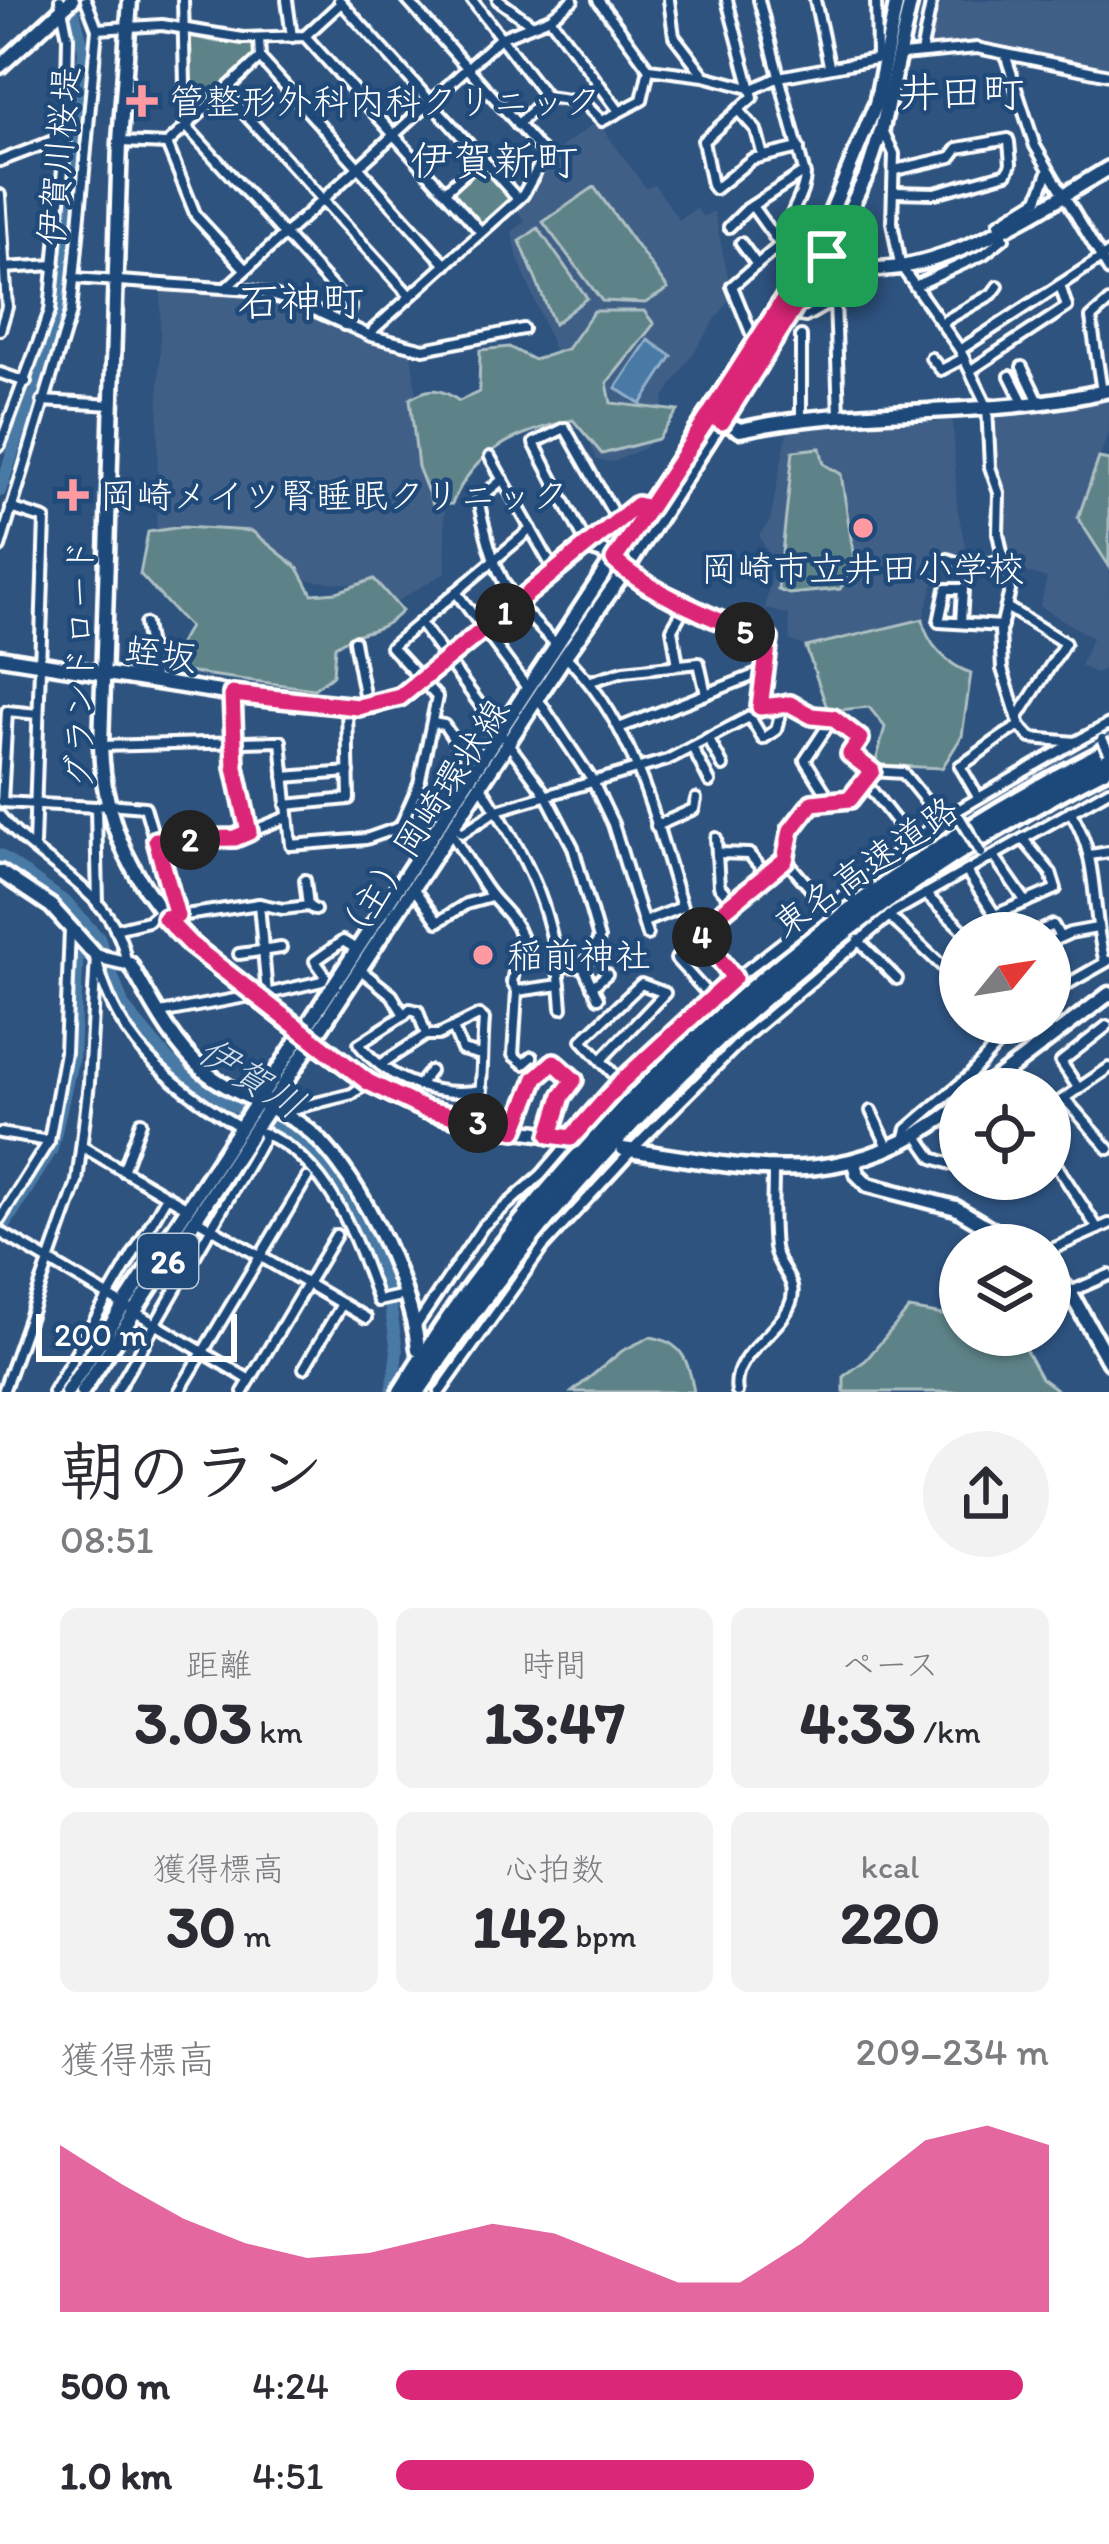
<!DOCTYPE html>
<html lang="ja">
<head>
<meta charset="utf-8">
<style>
  body { margin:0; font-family:Itim,"Klee One",sans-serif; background:#f2f2f3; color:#2b2b33; height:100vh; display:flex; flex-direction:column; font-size:45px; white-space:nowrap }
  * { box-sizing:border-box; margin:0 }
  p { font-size:39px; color:#7c7c81 }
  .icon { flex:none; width:66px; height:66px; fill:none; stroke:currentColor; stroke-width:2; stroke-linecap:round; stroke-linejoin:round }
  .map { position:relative; height:1392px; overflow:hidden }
  .side { display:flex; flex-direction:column; background:#fff; flex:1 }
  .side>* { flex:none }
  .needle { width:78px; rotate:60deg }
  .controls { position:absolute; left:939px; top:912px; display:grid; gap:24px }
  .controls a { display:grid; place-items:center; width:132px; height:132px; border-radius:50%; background:#fff; box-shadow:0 3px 9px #0004; font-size:60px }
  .scale { position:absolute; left:36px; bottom:30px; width:201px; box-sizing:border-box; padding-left:12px; border:6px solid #fff; border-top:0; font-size:33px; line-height:42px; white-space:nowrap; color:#fff; -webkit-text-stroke:9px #1f4a7a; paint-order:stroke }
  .pin { position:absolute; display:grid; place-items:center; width:102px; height:102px; color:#fff; margin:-51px; border-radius:24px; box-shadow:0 6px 18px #0006 }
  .km { position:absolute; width:60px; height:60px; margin:-30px; border-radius:50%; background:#222; color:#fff; font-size:33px; line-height:60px; text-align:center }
  .round { display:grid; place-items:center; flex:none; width:126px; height:126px; border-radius:63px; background:#f2f2f3 }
  .headline { display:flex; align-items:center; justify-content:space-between; height:204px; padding:0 60px }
  h1 { font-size:66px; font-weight:800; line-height:90px }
  .figures { display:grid; grid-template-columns:repeat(3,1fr); gap:18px; height:204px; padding:12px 60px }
  .figures div { display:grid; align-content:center; border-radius:18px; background:#f2f2f3; text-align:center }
  .figures b { font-size:60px; font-weight:800 }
  .figures small { font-size:33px; font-weight:400 }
  .figures p { font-size:33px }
  .chart { height:336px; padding:24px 60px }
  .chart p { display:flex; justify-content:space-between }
  .chart svg { width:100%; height:216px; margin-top:12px; fill:#db2777; opacity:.7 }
  ul { padding:0 60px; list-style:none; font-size:39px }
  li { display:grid; grid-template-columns:192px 144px 1fr; align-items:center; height:90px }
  li i { height:30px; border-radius:15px; background:#db2777 }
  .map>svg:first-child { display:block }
  .built { fill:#415e86 }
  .green { fill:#5d8287; stroke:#aec0c3; stroke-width:3 }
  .water { fill:#497aa6; stroke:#92afca; stroke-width:3 }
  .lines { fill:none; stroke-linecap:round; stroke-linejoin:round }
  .river { stroke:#497aa6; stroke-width:12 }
  .street-casing { stroke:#fff; stroke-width:16 }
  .secondary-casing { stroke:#fff; stroke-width:21 }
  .primary-casing { stroke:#fff; stroke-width:21 }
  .highway-casing { stroke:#fff; stroke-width:26 }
  .street { stroke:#1f4a7a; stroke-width:8 }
  .secondary { stroke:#1f4a7a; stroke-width:12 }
  .primary { stroke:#1f4a7a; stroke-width:12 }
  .highway { stroke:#1f4a7a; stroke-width:16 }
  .street-bridge-casing { stroke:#fff; stroke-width:16; stroke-linecap:butt }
  .street-bridge { stroke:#1f4a7a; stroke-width:8 }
  .route-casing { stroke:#fff; stroke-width:24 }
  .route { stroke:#db2777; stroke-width:15 }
  .poi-dot { fill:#ff9aa2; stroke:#1f4a7a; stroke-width:4.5 }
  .labels { text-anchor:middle; stroke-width:9; stroke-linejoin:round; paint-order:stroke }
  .shield { fill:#1f4a7a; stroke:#bcc9d7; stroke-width:3 }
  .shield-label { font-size:33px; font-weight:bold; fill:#fff }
  .poi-label { font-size:36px; fill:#fff; stroke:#1f4a7a; text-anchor:start }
  .street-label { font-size:36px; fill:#fff; stroke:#1f4a7a }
  .water-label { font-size:39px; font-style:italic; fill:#d2dee9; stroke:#1f4a7a }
  .quarter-label { font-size:42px; fill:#fff; stroke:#1f4a7a }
</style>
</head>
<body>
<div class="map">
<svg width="1109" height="1392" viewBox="0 0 1109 1392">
  <rect width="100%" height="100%" fill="#2e537f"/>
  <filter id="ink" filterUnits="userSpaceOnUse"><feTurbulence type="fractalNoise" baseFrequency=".00833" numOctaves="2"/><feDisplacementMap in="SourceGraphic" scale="24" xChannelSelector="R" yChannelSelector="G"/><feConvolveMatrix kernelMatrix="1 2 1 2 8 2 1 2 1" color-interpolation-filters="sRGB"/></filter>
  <g filter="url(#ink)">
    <g class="built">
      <path d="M936 0H1109V70L977 42 927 50Z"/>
      <path d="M597 121 646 188 655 185 679 220 696 208 703 217 714 211 732 295 664 397 660 426 644 448 613 462 597 460 518 258 512 232 525 221 516 208 524 203 551 155Z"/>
      <path d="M161 289 259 295 349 334 411 352 421 433 444 488 446 572 388 607 370 586 284 578 156 541Z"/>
      <path d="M1109 393V431L1078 518 1109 566V666L1096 673 1080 666 1092 638 1040 606 1047 578 1009 567 1001 533 986 409Z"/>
      <path d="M953 421 957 506 968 561 936 575 923 619 806 647 790 640 789 615 765 608 774 566 759 535 770 521 787 433 844 425Z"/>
    </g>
    <g class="green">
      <path d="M190 36 218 42H257L255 55 189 113Z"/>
      <path d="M481 165 511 199 483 225 451 191Z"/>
      <path d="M594 187 668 289 645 303 602 301 543 222Z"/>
      <path d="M538 228 587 298 554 324 520 241Z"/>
      <path d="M594 311H644L654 324 607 383 611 403 678 411 658 439 602 454 573 420C517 432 475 449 452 504L433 505 418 467 410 399C429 386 441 388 459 401L479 392 480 350 509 347 534 360 567 349Z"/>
      <path d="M820 448 824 464 841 474 855 564 840 589 789 594 778 590 793 451Z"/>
      <path d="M1099 458 1109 460V566L1078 518Z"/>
      <path d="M182 527 252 531 298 568 312 594 337 592 374 579 402 611C377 637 363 626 335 646L333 675 314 689 171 670 173 654 189 627 140 574 148 532Z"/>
      <path d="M923 619C925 643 949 666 971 673L962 736 942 768 875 765 885 727 869 707 828 711 806 647Z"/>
      <path d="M909 1309 960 1318V1335H1010L1020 1340 1041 1378 1060 1392H844V1376L866 1360Z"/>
      <path d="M650 1337C684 1342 688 1362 694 1392H572L622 1351Z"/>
    </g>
    <path class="water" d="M648 340 672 356 641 404 616 388Z"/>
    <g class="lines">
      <g class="river">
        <path d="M0 491 60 309 84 51 71 0"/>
        <path d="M0 855 68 904 99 938 124 1007 167 1058 201 1088 298 1140 321 1163 365 1237 388 1290 397 1351 392 1392"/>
        <path d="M0 1233 52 1149 73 1056 78 947 83 930"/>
      </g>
      <g class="street-casing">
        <g id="street">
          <path d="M183 0 186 126 351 308 344 325"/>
          <path d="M287 0 292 37"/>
          <path d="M339 0 518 199"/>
          <path d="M472 0 546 97 583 102 602 121 642 100 649 69"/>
          <path d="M498 0 531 24"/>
          <path d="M598 0 649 69 704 76 753 89 779 77 886 57"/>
          <path d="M669 0 674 36 704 75"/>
          <path d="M727 0 753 97 703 141 712 185 715 189 752 159 799 148"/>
          <path d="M759 0 805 175C804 210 766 224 816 249"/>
          <path d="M815 0 829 65"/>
          <path d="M876 0 877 56"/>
          <path d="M550 18 619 111"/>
          <path d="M97 29 162 25 243 38 305 36 341 3"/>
          <path d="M305 36 481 232"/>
          <path d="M259 38 260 58 446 265"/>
          <path d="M921 53 932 0"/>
          <path d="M1005 54 1035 146 1109 271"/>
          <path d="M902 55 977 48 1109 75"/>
          <path d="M224 91 410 296"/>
          <path d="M738 110 756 130 763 156"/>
          <path d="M517 125 546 97"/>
          <path d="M882 128 894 154 892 222 900 265 960 350 987 406 990 467 999 493 998 533 1010 591 1000 631 1002 669 1020 726 1031 738 1075 742 1109 724"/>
          <path d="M121 142 167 144 260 58"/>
          <path d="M167 144 196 216 244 268"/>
          <path d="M0 161 66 136"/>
          <path d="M445 191 482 158"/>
          <path d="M894 192 935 193 1007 173 1011 164 1009 142 1008 139 958 148 951 157 895 170"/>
          <path d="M0 195 7 307 0 330"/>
          <path d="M729 227 747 209 804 172"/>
          <path d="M741 243 757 265"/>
          <path d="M3 268 55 265"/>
          <path d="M74 278 252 290 298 303 371 336 424 349 523 329"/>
          <path d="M228 286 500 38 550 18 573 0"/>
          <path d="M915 286 984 254 1004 238 999 223 1038 199 1048 172"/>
          <path d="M790 314 805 317 835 300 839 416"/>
          <path d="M941 323 992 294 998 286"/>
          <path d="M751 333 732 286 780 245 752 206"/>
          <path d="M371 336 374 329 523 195 545 155 407 0"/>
          <path d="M960 350 1109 253"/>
          <path d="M931 358 941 370 964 358"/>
          <path d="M1022 367 1038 400"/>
          <path d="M971 370 1067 307 1060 285"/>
          <path d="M0 373 26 382"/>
          <path d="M1010 376 1023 402"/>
          <path d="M1102 392 1091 318 1109 302"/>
          <path d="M42 401 113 405"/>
          <path d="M801 419V336"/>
          <path d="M0 445 50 311 66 136 68 37 60 0"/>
          <path d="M490 457 554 570"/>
          <path d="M503 479 478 500C495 574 501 591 556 644"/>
          <path d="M11 508 45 519 34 845"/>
          <path d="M617 520 565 428 534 443 587 545 637 505 646 507"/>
          <path d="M0 547 71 312 97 29 86 0"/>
          <path d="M948 559 972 568 1005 559"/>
          <path d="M456 592 527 688"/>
          <path d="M1008 608 1065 643 1018 717"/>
          <path d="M420 623 546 795 573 847 599 939 583 967 559 966"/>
          <path d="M961 623 963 589H946L939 622 1002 626"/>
          <path d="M145 624 155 682"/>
          <path d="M354 641 366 705"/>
          <path d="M565 656C635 723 654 818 682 907L644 922"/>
          <path d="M591 681 624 671 699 663 706 694"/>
          <path d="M232 694 235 767 249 832"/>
          <path d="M538 699 592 780 613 824 647 935"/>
          <path d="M760 707 790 704 813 716 833 718"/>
          <path d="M38 714 7 711 2 802 96 807"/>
          <path d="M750 717 763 739 776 730 782 706"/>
          <path d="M433 723 444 725 474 769"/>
          <path d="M619 728 765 671"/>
          <path d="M708 738 723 766"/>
          <path d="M101 746 281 741 291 845 366 839 400 827 419 784 437 697 391 647 531 529"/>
          <path d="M692 747 710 782"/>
          <path d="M284 777 349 772"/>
          <path d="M865 782 912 842"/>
          <path d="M481 786C531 863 556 915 562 1008"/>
          <path d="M978 797 960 766C982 753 997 737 1020 726"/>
          <path d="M825 801 824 790 805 760 833 718 860 739 850 754 871 771"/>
          <path d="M286 805 349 799 347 706"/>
          <path d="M1070 811C1101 859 1090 910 1105 962"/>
          <path d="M0 816C40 867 115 889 126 961"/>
          <path d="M656 826 694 809 696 799"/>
          <path d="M400 827 416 845 425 847"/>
          <path d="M455 827 462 833 497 810 667 760 759 712 769 639 741 631 687 603 672 629 678 665"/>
          <path d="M451 833C463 852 474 872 487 890 499 907 513 915 521 936L512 982 517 991 560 985"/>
          <path d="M716 838 719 886 733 902"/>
          <path d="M156 840 235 838 287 817"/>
          <path d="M717 853 749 854 767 875"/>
          <path d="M1090 855 1109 852"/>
          <path d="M994 856 1026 902"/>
          <path d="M786 860 826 907"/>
          <path d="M967 872 995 915 1056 889 1051 873 1023 839"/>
          <path d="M305 880 308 906"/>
          <path d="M414 889 438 922 466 904 491 897"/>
          <path d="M925 894 966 933"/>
          <path d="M259 904 267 994 322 981 325 975 315 961 343 941 356 949"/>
          <path d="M98 905 96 807 107 804 145 807 177 916"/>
          <path d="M889 916 960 983"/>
          <path d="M172 917 259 904 283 909 308 906 315 910"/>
          <path d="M115 929 148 921 160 911"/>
          <path d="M1035 933 1053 925 1060 937"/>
          <path d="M701 936 734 978"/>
          <path d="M858 940 897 979"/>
          <path d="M1050 942 1070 933 1097 928"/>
          <path d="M239 954 281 948"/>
          <path d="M96 957C115 1041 169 1084 240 1127"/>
          <path d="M583 967 598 998"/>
          <path d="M362 971 392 995 404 1015 410 1009 418 1011 426 1035H438L479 1015 484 1019C481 1055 484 1087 475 1122"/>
          <path d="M947 971 960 958"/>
          <path d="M592 987 607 974"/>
          <path d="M517 992 513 1055 524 1064 532 1057"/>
          <path d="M1050 994 1108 961"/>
          <path d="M715 1002 676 959C713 925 745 892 786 860L791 830 812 803 850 799 871 771 903 773 941 820"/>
          <path d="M160 1013 251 996"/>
          <path d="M404 1015 359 1044C388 1081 436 1098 482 1090"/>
          <path d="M993 1023 1006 1035"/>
          <path d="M453 1028 462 1050 481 1055"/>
          <path d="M601 1060 665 993 641 984 582 1040 621 1082"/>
          <path d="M380 1065 426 1035"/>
          <path d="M418 1086 430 1071"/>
          <path d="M1079 1089 1061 1062 1107 1026"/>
          <path d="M1065 1099 1109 1149"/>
          <path d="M1050 1108 1109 1068"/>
          <path d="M284 1111 352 1094 368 1082"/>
          <path d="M871 1111 888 1147"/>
          <path d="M515 1129 535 1079 554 1062 574 1080 562 1096 551 1134"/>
          <path d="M0 1133 49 1141"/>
          <path d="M263 1133C328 1160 357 1238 378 1301L405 1295"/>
          <path d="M917 1135 933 1158 960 1167"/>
          <path d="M904 1140 907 1129 969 1076 1017 1023"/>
          <path d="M83 1147 186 1207"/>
          <path d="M1050 1155 1098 1229"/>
          <path d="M123 1171 141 1122"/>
          <path d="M0 1219 49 1141 65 1052 70 930"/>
          <path d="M196 1219 366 1318"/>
          <path d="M0 1232 250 1380"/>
          <path d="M1050 1250 1109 1224"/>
          <path d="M1070 1292 1109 1275"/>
          <path d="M416 1326 483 1226 541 1175 621 1082 712 997 941 820 1075 742"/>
          <path d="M304 1368 342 1304"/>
          <path d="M3 1392 77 1182 89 1083 96 956"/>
          <path d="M53 1392 167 1196"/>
          <path d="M116 1392 266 1134"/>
          <path d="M179 1392 307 1178"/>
          <path d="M243 1392 336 1235"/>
          <path d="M440 1392 543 1247 638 1144 746 1036 894 912 1109 790"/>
          <path d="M737 1392C730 1357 776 1335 789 1307 802 1281 777 1270 774 1247 771 1222 773 1196 773 1171"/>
        </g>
      </g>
      <g class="secondary-casing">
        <g id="secondary">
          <path d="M130 0 120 142 101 746C106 883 187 944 287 1022 330 1055 373 1090 425 1110 473 1127 527 1130 577 1139"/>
          <path d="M0 66 72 0"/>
          <path d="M827 256C904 304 1044 206 1109 168"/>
          <path d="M710 415 740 430C861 403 989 420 1109 390"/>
          <path d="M0 657 232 694 347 706 376 705 408 692 583 546 603 552 646 586 687 603"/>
          <path d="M0 872 51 906 96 956 130 964C151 1000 171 1042 203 1070 230 1093 270 1104 300 1124 354 1160 412 1285 418 1349"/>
          <path d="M983 1089 1109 994"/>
          <path d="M623 1149C759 1169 841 1195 960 1106"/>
          <path d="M854 1162 857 1174 868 1185 956 1208 1018 1245"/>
          <path d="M1050 1271 1070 1292 1109 1362"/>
        </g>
      </g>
      <g class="primary-casing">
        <g id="primary">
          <path d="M67 1392 816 249 876 104 897 0"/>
          <path d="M82 1392 565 656 625 571 827 256 868 172 882 128 911 0"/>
        </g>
      </g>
      <g class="highway-casing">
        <g id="highway">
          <path d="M402 1392C566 1124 830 892 1109 751"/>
          <path d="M416 1392C591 1130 826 908 1109 765"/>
        </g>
      </g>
      <use href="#street" class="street"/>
      <use href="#secondary" class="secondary"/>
      <use href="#primary" class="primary"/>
      <use href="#highway" class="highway"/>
      <g class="street-bridge-casing">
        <g id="street-bridge">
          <path d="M1102 739 1109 752"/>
          <path d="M960 818 981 853"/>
        </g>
      </g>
      <use href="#street-bridge" class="street-bridge"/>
    </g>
  </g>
  <g class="lines" filter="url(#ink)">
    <g class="route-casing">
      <path id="route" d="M827 256 722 422 710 415 649 508 637 505 400 697 358 707 232 694 235 767 249 832 235 838 156 840 177 916 165 918 190 944 368 1082 424 1109 515 1130 536 1078 554 1062 574 1080 562 1096 550 1135 571 1138 621 1082 734 978 701 935 724 910 785 860 791 830 812 803 850 799 872 771 850 754 860 739 833 718 812 716 790 704 760 707 769 639C726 626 645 590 614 560 683 458 750 353 816 249L827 256"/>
    </g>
    <use href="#route" class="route"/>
  </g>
  <g class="poi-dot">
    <path d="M136 83h12v12h12v12h-12v12h-12v-12h-12v-12h12z"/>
    <path d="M67 477h12v12h12v12h-12v12h-12v-12h-12v-12h12z"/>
    <circle cx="863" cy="528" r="12"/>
    <circle cx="483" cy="955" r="12"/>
  </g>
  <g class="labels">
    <rect class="shield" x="138" y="1234" width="60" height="54" rx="9"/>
    <g class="shield-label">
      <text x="168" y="1273">26</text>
    </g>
    <g class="poi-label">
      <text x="169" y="114">管整形外科内科クリニック</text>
      <text x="100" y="508">岡崎メイツ腎睡眠クリニック</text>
      <text x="863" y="581" text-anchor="middle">岡崎市立井田小学校</text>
      <text x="507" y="968">稲前神社</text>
    </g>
    <g class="street-label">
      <text transform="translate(58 156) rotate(-85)" y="13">伊賀川桜堤</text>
      <text transform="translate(161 653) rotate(8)" y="13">蛭坂</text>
      <text transform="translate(79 664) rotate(-90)" y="13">グランドロード</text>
      <text transform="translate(421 823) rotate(-57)" y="13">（主）岡崎環状線</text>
      <text transform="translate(865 866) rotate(-35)" y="13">東名高速道路</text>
    </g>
    <g class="water-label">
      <text transform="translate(252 1077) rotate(32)" y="14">伊賀川</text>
    </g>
    <g class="quarter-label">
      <text x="961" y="107">井田町</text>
      <text x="494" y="175">伊賀新町</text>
      <text x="301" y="316">石神町</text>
    </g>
  </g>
</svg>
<div class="controls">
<a><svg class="needle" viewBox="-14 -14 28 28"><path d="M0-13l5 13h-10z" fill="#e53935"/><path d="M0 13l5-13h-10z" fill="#7c7c81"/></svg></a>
<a><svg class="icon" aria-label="locate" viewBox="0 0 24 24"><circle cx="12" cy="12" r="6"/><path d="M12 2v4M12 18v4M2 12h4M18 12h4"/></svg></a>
<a><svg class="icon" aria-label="layers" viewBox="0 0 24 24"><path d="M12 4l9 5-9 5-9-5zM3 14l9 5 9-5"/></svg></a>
</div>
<div class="scale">200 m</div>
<div class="pin" style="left:827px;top:256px;background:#1e9e55"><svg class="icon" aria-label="arrive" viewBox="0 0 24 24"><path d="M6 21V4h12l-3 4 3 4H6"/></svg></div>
<b class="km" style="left:505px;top:613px">1</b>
<b class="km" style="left:190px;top:840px">2</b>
<b class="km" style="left:478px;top:1123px">3</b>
<b class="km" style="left:702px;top:937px">4</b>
<b class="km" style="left:745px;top:632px">5</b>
</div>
<section class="side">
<div class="headline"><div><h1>朝のラン</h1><p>08:51</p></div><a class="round"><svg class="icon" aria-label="share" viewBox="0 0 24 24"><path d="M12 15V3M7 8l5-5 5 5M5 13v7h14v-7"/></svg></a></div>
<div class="figures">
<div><p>距離</p><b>3.03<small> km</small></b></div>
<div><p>時間</p><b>13:47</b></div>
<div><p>ペース</p><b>4:33<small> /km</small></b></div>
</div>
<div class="figures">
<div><p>獲得標高</p><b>30<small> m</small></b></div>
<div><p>心拍数</p><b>142<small> bpm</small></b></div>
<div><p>kcal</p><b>220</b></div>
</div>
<div class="chart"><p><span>獲得標高</span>209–234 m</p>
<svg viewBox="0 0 160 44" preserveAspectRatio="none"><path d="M0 44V10L10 18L20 25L30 30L40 33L50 32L60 29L70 26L80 28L90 33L100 38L110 38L120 30L130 19L140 9L150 6L160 10V44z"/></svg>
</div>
<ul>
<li><b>500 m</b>4:24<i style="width:96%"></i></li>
<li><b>1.0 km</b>4:51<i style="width:64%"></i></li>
</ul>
</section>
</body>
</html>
